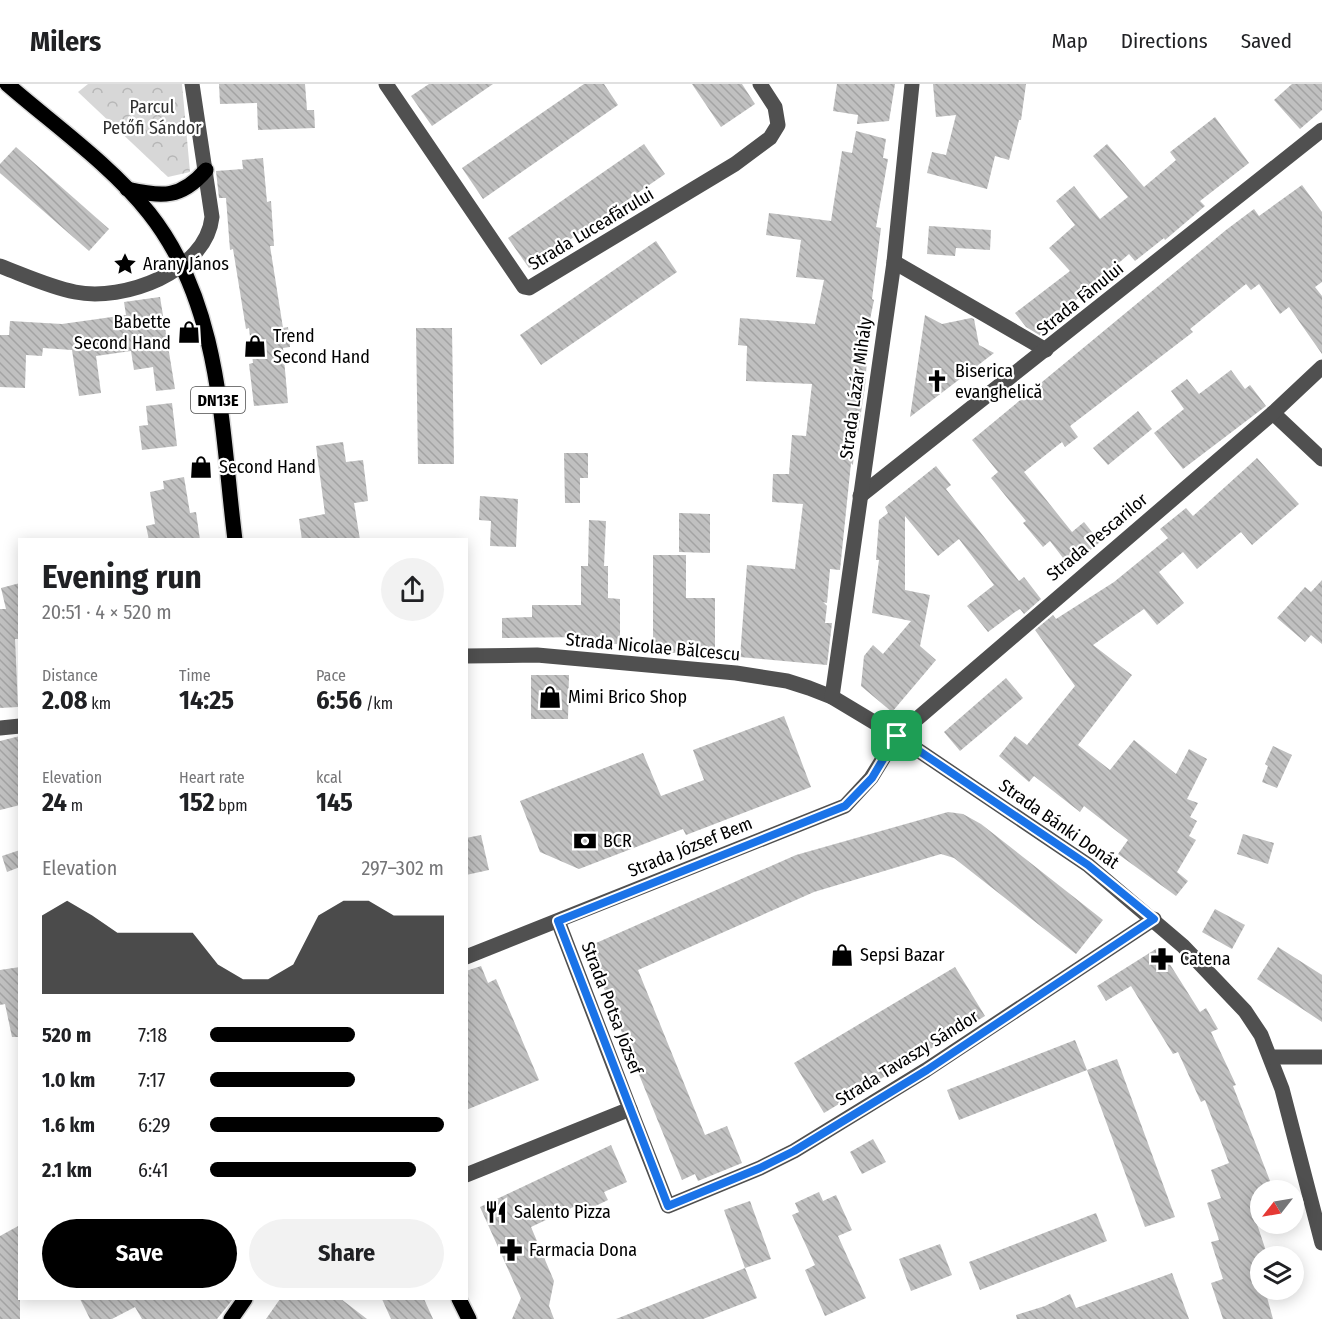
<!DOCTYPE html>
<html lang="en">
<head>
<meta charset="utf-8">
<style>
  body { margin:0; font-family:"Fira Sans Condensed",sans-serif; background:#f2f2f2; color:#202124; height:100vh; display:flex; flex-direction:column; font-size:22px; white-space:nowrap }
  * { box-sizing:border-box; margin:0 }
  p { font-size:20px; color:#757577 }
  .icon { flex:none; width:33px; height:33px; fill:none; stroke:currentColor; stroke-width:2; stroke-linecap:round; stroke-linejoin:round }
  .map { position:relative; flex:1; overflow:hidden }
  .panel { position:absolute; left:18px; top:454px; width:450px; height:762px; display:flex; flex-direction:column; background:#fff; border-radius:0px; box-shadow:0 3px 15px #0003 }
  .panel>* { flex:none }
  .needle { width:39px; rotate:239deg }
  .buttons { position:absolute; left:1250px; top:1096px; display:grid; gap:12px }
  .buttons a { display:grid; place-items:center; width:54px; height:54px; border-radius:50%; background:#fff; box-shadow:0 3px 15px #0003; font-size:30px }
  .pin { position:absolute; display:grid; place-items:center; width:51px; height:51px; color:#fff; margin:-26px; border-radius:12px; box-shadow:0 3px 9px #0006 }
  .round { display:grid; place-items:center; flex:none; width:63px; height:63px; border-radius:32px; background:#f2f2f2 }
  .overview { display:flex; align-items:center; justify-content:space-between; height:102px; padding:0 24px }
  h1 { font-size:33px; font-weight:700; line-height:45px }
  .stats { display:grid; grid-template-columns:repeat(3,1fr); gap:9px; height:102px; padding:6px 24px }
  .stats div { display:grid; align-content:center }
  .stats b { font-size:26px; font-weight:700 }
  .stats small { font-size:16px; font-weight:400 }
  .stats p { font-size:16px }
  .chart { height:168px; padding:12px 24px }
  .chart p { display:flex; justify-content:space-between }
  .chart svg { width:100%; height:108px; margin-top:6px; fill:#000; opacity:.7 }
  .primary-button { display:flex; gap:12px; margin-top:auto; padding:12px 24px }
  .primary-button a { flex:1; height:69px; border-radius:36px; background:#000; color:#fff; font-size:24px; font-weight:700; line-height:69px; text-align:center }
  .primary-button a+a { background:#f2f2f2; color:#202124 }
  ul { padding:0 24px; list-style:none; font-size:20px }
  li { display:grid; grid-template-columns:96px 72px 1fr; align-items:center; height:45px }
  li i { height:15px; border-radius:8px; background:#000 }
  header { display:flex; align-items:center; gap:36px; box-sizing:border-box; height:84px; padding:0 30px; background:#fff; border-bottom:2px solid #e0e0e0 }
  header strong { font-size:28px }
  nav { display:flex; gap:33px; margin-inline-start:auto; font-size:21px }
  .map>svg:first-child { display:block }
  .park { fill:url(#park-crowns) }
  .building { fill:url(#building-back-hatch) }
  .lines { fill:none; stroke-linecap:round; stroke-linejoin:round }
  .major-casing { stroke:#dbdbdb; stroke-width:18 }
  .minor { stroke:#505050; stroke-width:15 }
  .major { stroke:#000; stroke-width:15 }
  .route-casing { stroke:#fff; stroke-width:12 }
  .route { stroke:#1a73e8; stroke-width:8 }
  .labels { text-anchor:middle; stroke-width:4.5; stroke-linejoin:round; paint-order:stroke }
  .shield { fill:#fff; stroke:#4c4c4c; stroke-width:1.5 }
  .shield-label { font-size:16px; font-weight:bold; fill:#000 }
  .park-label { font-size:18px; fill:#2e2e2e; stroke:#fff }
  .street-label { font-size:18px; fill:#000; stroke:#fff }
  .poi-label { font-size:18px; fill:#000; stroke:#fff; text-anchor:start }
</style>
</head>
<body>
<header>
<strong>Milers</strong>
<nav><a>Map</a><a>Directions</a><a>Saved</a></nav>
</header>
<div class="map">
<svg width="1322" height="1235" viewBox="0 0 1322 1235">
  <defs>
    <pattern id="park-crowns" width="20" height="18" patternUnits="userSpaceOnUse" patternTransform="scale(1.5)"><rect width="20" height="18" fill="#d7d7d7"/><path d="M2 6a3 3 0 1 1 6 0M12 15a3 3 0 1 1 6 0" fill="none" stroke="#b7b7b7"/></pattern>
    <pattern id="building-back-hatch" width="6" height="6" patternUnits="userSpaceOnUse" patternTransform="scale(1.5)"><rect width="6" height="6" fill="#c0c0c0"/><path d="M-1 5l2 2M0 0l6 6M5-1l2 2" fill="none" stroke="#a3a3a3"/></pattern>
  </defs>
  <rect width="100%" height="100%" fill="#fff"/>
  <path class="park" d="M88 0H182L190 88 168 93 78 8Z"/>
  <g class="building">
    <path d="M219 0H305L307 26H314L315 44 258 46 257 19 220 20Z"/>
    <path d="M429 0H493L432 42 411 12Z"/>
    <path d="M584 0H604L618 21 483 115 462 84Z"/>
    <path d="M692 0H742L755 20 721 43Z"/>
    <path d="M837 0H895L889 37 857 40 858 31 833 27Z"/>
    <path d="M933 0H1026L1021 36H1019L1009 76 995 72 987 105 927 89 932 68 946 71 956 31 936 33Z"/>
    <path d="M1292 0H1322V26L1300 45 1274 16Z"/>
    <path d="M1215 33 1249 79 1200 117 1205 122 1165 156 1164 154 1135 177 1129 170 1061 229 1065 234 1041 252 1026 243 1015 229 1070 187 1049 164 1075 141 1056 117 1074 102 1100 135 1128 113 1093 72 1107 60 1144 103 1176 76 1170 68Z"/>
    <path d="M856 47 886 55 883 74 888 75 876 143 881 144 872 215 874 216 867 250H869L865 302 858 349H855L853 381 851 379 840 486 830 485 827 519 823 518 827 522 825 539H832L827 581 740 573 747 481 795 485 803 420 772 418 773 390H789L792 351 806 352 812 300 746 297 747 262 738 261 740 234 815 240 824 196 796 193 801 156 766 151 769 129 831 137 842 67 852 69Z"/>
    <path d="M644 60 665 90 529 184 508 154Z"/>
    <path d="M16 63 109 145 89 167 0 89V80Z"/>
    <path d="M263 74 267 118 271 117 274 162H270L283 244 288 243 290 263 283 264 288 319 254 322 249 280 253 279 249 244 246 245 233 165 230 166 226 114H219L216 87 243 85 242 76Z"/>
    <path d="M1302 101 1322 128V198L1315 203 1322 212V270L1289 223 1280 230 1259 200 1251 206 1246 200 1190 245 1193 248 1070 342 1078 353 1065 363 1062 358 1024 388 1072 448 1084 438 1100 458 1070 483 1050 457 1043 463 1023 439 1026 437 991 394 998 388 972 356 1226 146 1254 125 1259 132Z"/>
    <path d="M929 142 991 146 990 166 956 164 955 172 927 170Z"/>
    <path d="M656 157 677 188 541 281 520 251Z"/>
    <path d="M160 213 175 305 156 307 153 283 134 286 131 267 96 272 101 309 79 312 72 266 43 264 42 272 26 271 25 304 0 303V251H9L10 237 62 240 126 231 124 218Z"/>
    <path d="M925 231 942 240 971 234 974 235 979 261 994 269 910 333Z"/>
    <path d="M416 244H452L454 380H418Z"/>
    <path d="M1231 286 1245 305 1250 301 1266 322 1183 385 1154 349 1184 325 1171 307 1187 295 1199 310Z"/>
    <path d="M172 319 177 362 142 366 139 342 148 341 146 322Z"/>
    <path d="M1138 327 1152 345 1108 381 1093 364Z"/>
    <path d="M343 358 346 378 363 376 368 417 354 419 360 456H302L299 435 325 430 316 362Z"/>
    <path d="M564 369H588V394H580V419H565Z"/>
    <path d="M1257 374 1299 420 1252 461 1241 448 1197 485 1183 468 1159 488 1184 519 1157 541 1144 525 1093 561 1132 591 1078 661 1110 686 1134 656 1176 690 1189 665 1207 675 1187 715 1198 719 1190 733 1197 737 1189 752 1196 756 1177 788 1188 797 1176 812 1118 770 1128 756 1084 722 1080 728 1034 692 1029 698 999 672 1015 652 1027 661 1075 602 1035 546 1053 531 1056 535 1114 498 1168 454 1160 445 1186 424 1193 432Z"/>
    <path d="M936 382 951 401 946 405 1019 497 1024 493 1041 515 1024 530 1020 525 1015 528 988 548 967 522 994 501 959 455 938 472 905 432V506L930 511 920 562 936 576 892 628 861 602 864 572 873 561 883 570 911 537 872 529 879 476H876L879 436 888 429 885 423Z"/>
    <path d="M184 393 190 429 196 428 200 456H149L146 442 155 440 150 408 164 405 163 397Z"/>
    <path d="M480 412 518 415 516 463 490 462 491 437 479 436Z"/>
    <path d="M679 429 710 430V469L679 468Z"/>
    <path d="M589 436 606 437 604 482H608V514L620 515V560L581 559V553L502 554V534L532 533V521H581V482H588Z"/>
    <path d="M653 471H686V514H715V567L653 570Z"/>
    <path d="M1322 496V560L1311 551 1305 558 1277 534 1305 503 1311 508Z"/>
    <path d="M20 499V555H15L18 623 0 624V525H6L1 504Z"/>
    <path d="M531 591H569L568 635H531Z"/>
    <path d="M1006 594 1023 614 960 667 944 648Z"/>
    <path d="M784 632 811 703 686 751 683 745 579 785 540 768 520 717 643 669 661 712 704 696 693 666Z"/>
    <path d="M20 652V721L0 726V657Z"/>
    <path d="M1273 662 1292 671 1277 704 1262 698 1268 682 1265 680Z"/>
    <path d="M948 728 963 730 981 740 1103 836 1076 870 954 774 941 770 814 808 638 886 705 1051 727 1042 742 1079 698 1097 695 1090 682 1096 587 863 796 771Z"/>
    <path d="M1243 750 1274 759 1268 780 1237 770Z"/>
    <path d="M481 751 489 786 466 791V754Z"/>
    <path d="M20 766V783L7 788 2 772Z"/>
    <path d="M1215 825 1245 841 1232 865 1202 848Z"/>
    <path d="M1159 863 1200 928 1206 924 1218 945 1211 948 1236 1001 1233 1002 1274 1107H1260V1122L1252 1125 1268 1173H1260V1206H1265L1273 1235H1223L1211 1199 1223 1195 1211 1158 1219 1156 1207 1119 1221 1114 1211 1086 1229 1079 1205 1016 1201 1018 1178 968 1173 970 1131 902 1106 917 1097 902Z"/>
    <path d="M1278 863 1322 891V938L1257 895Z"/>
    <path d="M481 882 488 899 496 895 539 996 466 1026V887Z"/>
    <path d="M20 883V953H12L5 920 0 921V886Z"/>
    <path d="M955 883 985 932 824 1029 794 979Z"/>
    <path d="M1075 956 1087 986 959 1036 947 1006Z"/>
    <path d="M1117 975 1175 1133 1145 1143 1087 986Z"/>
    <path d="M873 1055 886 1078 862 1090 850 1068Z"/>
    <path d="M611 1061 627 1098 604 1108 608 1116 587 1126 584 1118 531 1143 554 1197 549 1222 554 1235H512L521 1214 480 1123Z"/>
    <path d="M819 1108 823 1117 836 1111 852 1146 838 1152 866 1214 825 1232 805 1186 815 1181 792 1131 799 1128 795 1119Z"/>
    <path d="M750 1117 771 1175 745 1184 724 1126Z"/>
    <path d="M1096 1129 1107 1157 980 1206 969 1178Z"/>
    <path d="M20 1141V1235H0V1152Z"/>
    <path d="M940 1160 952 1191 911 1207 899 1175Z"/>
    <path d="M745 1184 757 1214 703 1235H616Z"/>
    <path d="M1172 1189 1189 1235H1017L1016 1231 1045 1222 1070 1210 1076 1224Z"/>
    <path d="M80 1215H233L217 1235H142L135 1223 112 1235H90Z"/>
    <path d="M280 1215H341L367 1235H266Z"/>
    <path d="M382 1215H424L433 1235H391Z"/>
  </g>
  <g class="lines">
    <g class="major-casing">
      <g id="major">
        <path d="M7 0C53 40 111 81 149 129 222 221 221 345 235 456"/>
        <path d="M127 105C162 113 181 115 206 86"/>
        <path d="M459 1215 469 1235"/>
        <path d="M231 1235 245 1215"/>
      </g>
    </g>
    <g class="minor">
      <path d="M386 0 524 203 529 204 735 80 770 54 778 41 775 23 760 0"/>
      <path d="M894 178 1046 266"/>
      <path d="M0 182C24 191 50 203 75 208 123 218 206 188 212 133L192 0"/>
      <path d="M1273 329 1322 375"/>
      <path d="M860 412 1322 46"/>
      <path d="M466 572 537 571 736 589 787 597 809 604 832 613 897 652 1088 781 1183 862 1245 927 1261 951 1282 1005 1322 1159"/>
      <path d="M832 613 894 178 912 0"/>
      <path d="M0 644 20 642"/>
      <path d="M466 873 845 722 871 694 897 652 1273 329 1322 283"/>
      <path d="M1271 973H1322"/>
      <path d="M630 1025 668 1122 760 1084 794 1067 926 986 1154 835"/>
      <path d="M466 1091 630 1025 558 837"/>
    </g>
    <use href="#major" class="major"/>
  </g>
  <g class="lines">
    <g class="route-casing">
      <path id="route" d="M897 652 1088 781 1154 835 927 986 794 1067 760 1084 668 1122 558 837 845 722 872 694Z"/>
    </g>
    <use href="#route" class="route"/>
  </g>
  <defs>
    <g id="sight-bare" transform="scale(1.8)"><path d="M0-6L1.8-2.2L6-1.7L2.9 1.2L3.7 5.4L0 3.3L-3.7 5.4L-2.9 1.2L-6-1.7L-1.8-2.2Z" fill="#000" stroke="#fff" stroke-width="2.5" paint-order="stroke"/></g>
    <g id="shop-bare" transform="scale(1.8)"><path d="M-5-2.5h2.3a2.7 3.5 0 0 1 5.4 0H5L5.5 6h-11ZM-1.5-2.5h3a1.5 2.3 0 0 0-3 0Z" fill="#000" stroke="#fff" stroke-width="2.5" paint-order="stroke"/></g>
    <g id="church-bare" transform="scale(1.8)"><path d="M-1.2-6h2.4v3.5h3.3v2.4h-3.3V6h-2.4V-.1h-3.3v-2.4h3.3Z" fill="#000" stroke="#fff" stroke-width="2.5" paint-order="stroke"/></g>
    <g id="bank-bare" transform="scale(1.8)"><path d="M-6-4H6V4H-6ZM0-2.3a2.3 2.3 0 1 0 0 4.6a2.3 2.3 0 1 0 0-4.6Z" fill="#000" stroke="#fff" stroke-width="2.5" paint-order="stroke"/></g>
    <g id="pharmacy-bare" transform="scale(1.8)"><path d="M-2-6h4v4h4v4h-4v4h-4v-4h-4v-4h4Z" fill="#000" stroke="#fff" stroke-width="2.5" paint-order="stroke"/></g>
    <g id="restaurant-bare" transform="scale(1.8)"><path d="M-5-6h1v4h1v-4h1v4h1v-4h1v5L-1.5 .5V6h-2V.5L-5-1ZM5-6V6H3V1.5H1.5Q1.5-4 5-6Z" fill="#000" stroke="#fff" stroke-width="2.5" paint-order="stroke"/></g>
  </defs>
  <g fill-rule="evenodd">
    <use href="#sight-bare" x="125" y="180"/>
    <use href="#shop-bare" x="189" y="248"/>
    <use href="#shop-bare" x="255" y="262"/>
    <use href="#church-bare" x="937" y="297"/>
    <use href="#shop-bare" x="201" y="383"/>
    <use href="#shop-bare" x="550" y="613"/>
    <use href="#bank-bare" x="585" y="757"/>
    <use href="#shop-bare" x="842" y="871"/>
    <use href="#pharmacy-bare" x="1162" y="875"/>
    <use href="#restaurant-bare" x="496" y="1128"/>
    <use href="#pharmacy-bare" x="511" y="1166"/>
  </g>
  <g class="labels">
    <rect class="shield" x="191" y="303" width="54" height="26" rx="4.5"/>
    <g class="shield-label">
      <text x="218" y="322">DN13E</text>
    </g>
    <g class="park-label">
      <text x="152" y="29">Parcul<tspan x="152" dy="21">Petőfi Sándor</tspan></text>
    </g>
    <g class="street-label">
      <text transform="translate(591 145) rotate(-31)" y="6">Strada Luceafărului</text>
      <text transform="translate(1080 215) rotate(-39)" y="6">Strada Fânului</text>
      <text transform="translate(856 304) rotate(-82)" y="6">Strada Lázár Mihály</text>
      <text transform="translate(1097 453) rotate(-40)" y="6">Strada Pescarilor</text>
      <text transform="translate(653 563) rotate(5)" y="6">Strada Nicolae Bălcescu</text>
      <text transform="translate(1059 740) rotate(35)" y="6">Strada Bánki Donát</text>
      <text transform="translate(690 763) rotate(-22)" y="6">Strada József Bem</text>
      <text transform="translate(612 924) rotate(69)" y="6">Strada Potsa József</text>
      <text transform="translate(907 974) rotate(-32)" y="6">Strada Tavaszy Sándor</text>
    </g>
    <g class="poi-label">
      <text x="143" y="186">Arany János</text>
      <text x="171" y="244" text-anchor="end">Babette<tspan x="171" dy="21">Second Hand</tspan></text>
      <text x="273" y="258">Trend<tspan x="273" dy="21">Second Hand</tspan></text>
      <text x="955" y="293">Biserica<tspan x="955" dy="21">evanghelică</tspan></text>
      <text x="219" y="389">Second Hand</text>
      <text x="568" y="619">Mimi Brico Shop</text>
      <text x="603" y="763">BCR</text>
      <text x="860" y="877">Sepsi Bazar</text>
      <text x="1180" y="881">Catena</text>
      <text x="514" y="1134">Salento Pizza</text>
      <text x="529" y="1172">Farmacia Dona</text>
    </g>
  </g>
</svg>
<div class="buttons">
<a><svg class="needle" viewBox="-14 -14 28 28"><path d="M0-13l5 13h-10z" fill="#e53935"/><path d="M0 13l5-13h-10z" fill="#757577"/></svg></a>
<a><svg class="icon" aria-label="layers" viewBox="0 0 24 24"><path d="M12 4l9 5-9 5-9-5zM3 14l9 5 9-5"/></svg></a>
</div>
<div class="pin" style="left:897px;top:652px;background:#1e9e55"><svg class="icon" aria-label="arrive" viewBox="0 0 24 24"><path d="M6 21V4h12l-3 4 3 4H6"/></svg></div>
<section class="panel">
<div class="overview"><div><h1>Evening run</h1><p>20:51 · 4 × 520 m</p></div><a class="round"><svg class="icon" aria-label="share" viewBox="0 0 24 24"><path d="M12 15V3M7 8l5-5 5 5M5 13v7h14v-7"/></svg></a></div>
<div class="stats">
<div><p>Distance</p><b>2.08<small> km</small></b></div>
<div><p>Time</p><b>14:25</b></div>
<div><p>Pace</p><b>6:56<small> /km</small></b></div>
</div>
<div class="stats">
<div><p>Elevation</p><b>24<small> m</small></b></div>
<div><p>Heart rate</p><b>152<small> bpm</small></b></div>
<div><p>kcal</p><b>145</b></div>
</div>
<div class="chart"><p><span>Elevation</span>297–302 m</p>
<svg viewBox="0 0 160 44" preserveAspectRatio="none"><path d="M0 44V12L10 6L20 12L30 19L40 19L50 19L60 19L70 32L80 38L90 38L100 32L110 12L120 6L130 6L140 12L150 12L160 12V44z"/></svg>
</div>
<ul>
<li><b>520 m</b>7:18<i style="width:62%"></i></li>
<li><b>1.0 km</b>7:17<i style="width:62%"></i></li>
<li><b>1.6 km</b>6:29<i style="width:100%"></i></li>
<li><b>2.1 km</b>6:41<i style="width:88%"></i></li>
</ul>
<div class="primary-button"><a>Save</a><a>Share</a></div>
</section>
</div>
</body>
</html>
